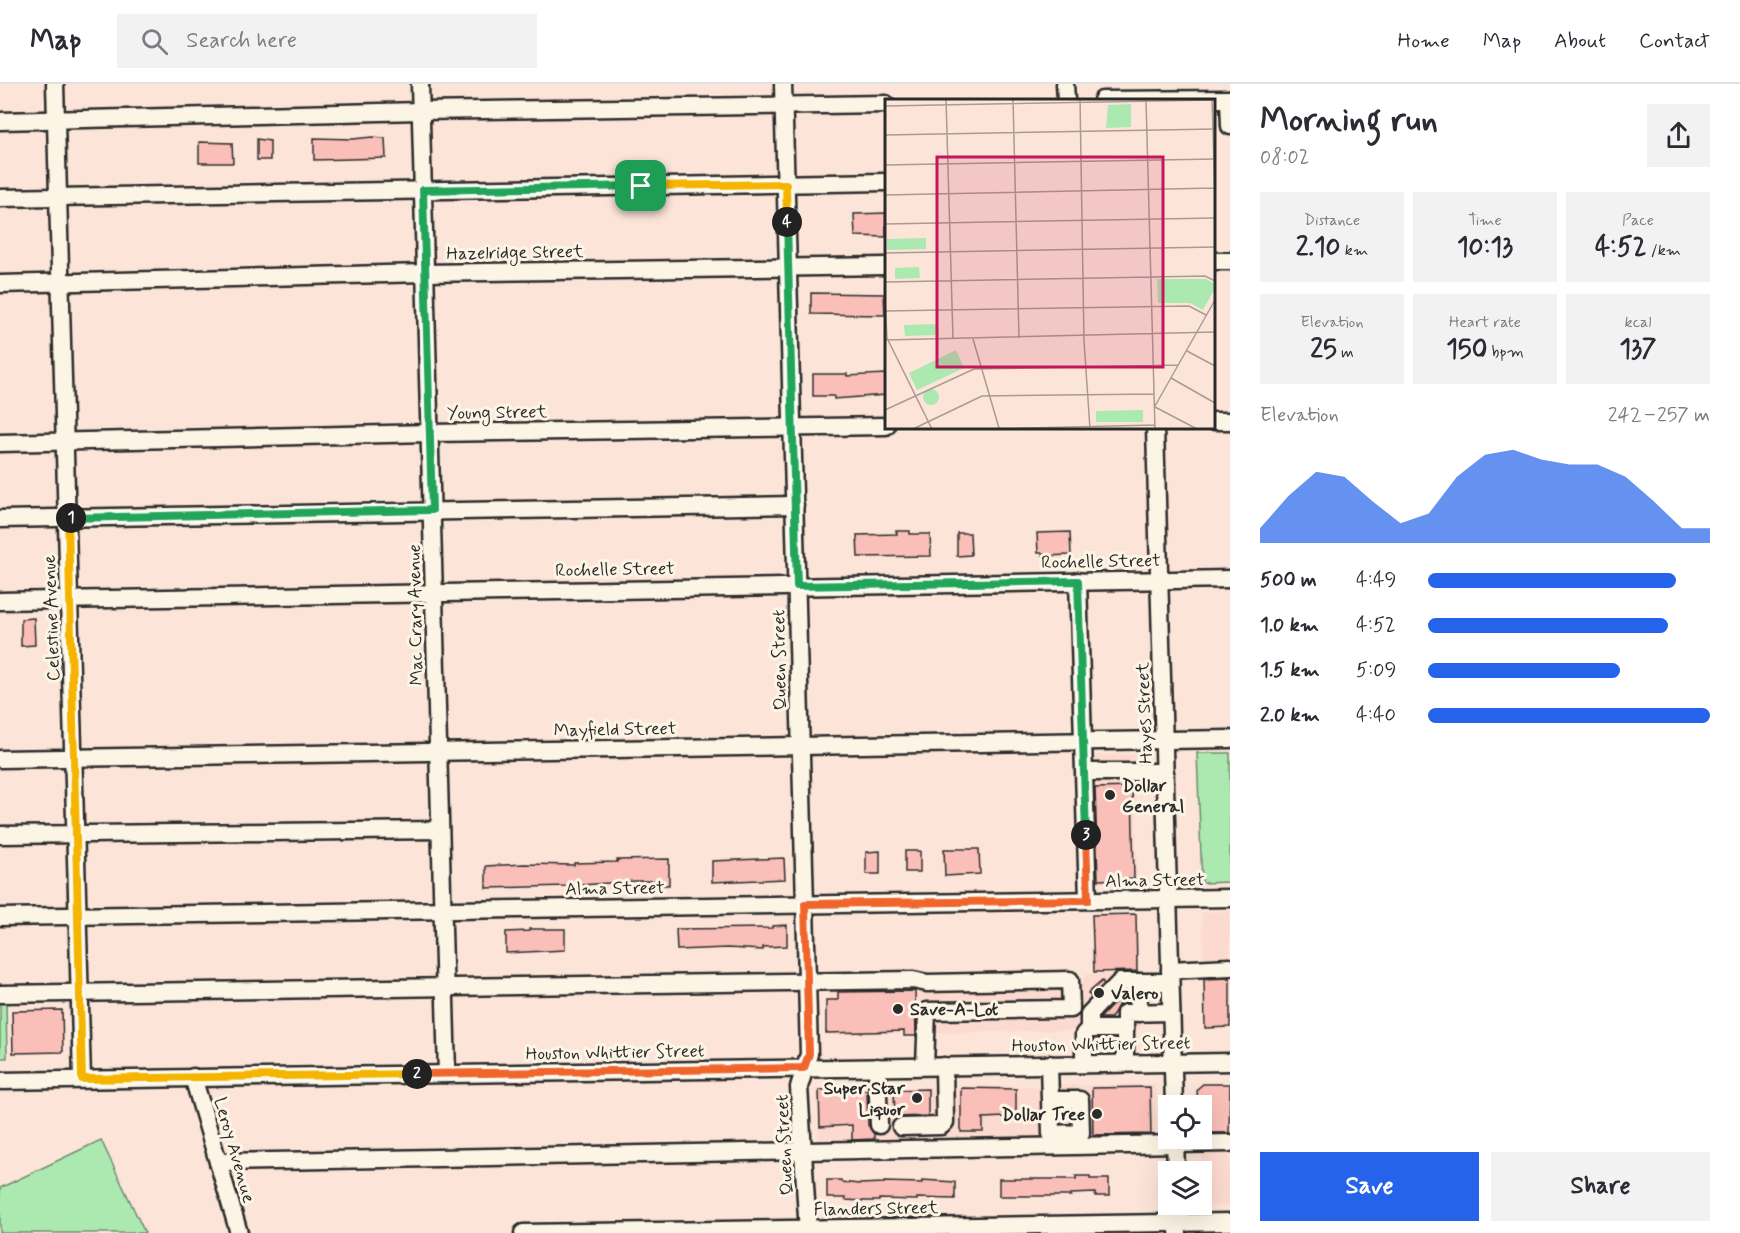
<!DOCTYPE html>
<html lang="en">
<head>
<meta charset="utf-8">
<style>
  body { margin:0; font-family:Mynerve,sans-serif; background:#f2f2f3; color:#2b2b33; height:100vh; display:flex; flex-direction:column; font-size:22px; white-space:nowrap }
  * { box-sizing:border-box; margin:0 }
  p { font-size:20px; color:#7c7c81 }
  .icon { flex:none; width:33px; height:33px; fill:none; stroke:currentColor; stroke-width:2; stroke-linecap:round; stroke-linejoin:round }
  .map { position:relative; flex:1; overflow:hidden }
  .panel { display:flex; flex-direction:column; background:#fff; width:510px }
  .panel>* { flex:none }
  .controls { position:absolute; left:1158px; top:1011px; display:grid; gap:12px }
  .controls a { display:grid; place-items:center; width:54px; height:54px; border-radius:0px; background:#fff; box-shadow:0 6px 24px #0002; font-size:30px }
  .pin { position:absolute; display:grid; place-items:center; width:51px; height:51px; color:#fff; margin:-26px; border-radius:12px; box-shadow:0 3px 9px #0006 }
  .km { position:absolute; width:30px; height:30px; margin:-15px; border-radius:50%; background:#222; color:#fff; font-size:16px; line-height:30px; text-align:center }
  .round { display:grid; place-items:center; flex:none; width:63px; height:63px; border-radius:0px; background:#f2f2f3 }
  .head { display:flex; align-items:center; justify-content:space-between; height:102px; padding:0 30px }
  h1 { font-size:33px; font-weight:700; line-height:45px }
  .figures { display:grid; grid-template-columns:repeat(3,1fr); gap:9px; height:102px; padding:6px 30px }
  .figures div { display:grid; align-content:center; border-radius:0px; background:#f2f2f3; text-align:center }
  .figures b { font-size:26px; font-weight:700 }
  .figures small { font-size:16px; font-weight:400 }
  .figures p { font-size:16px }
  .chart { height:168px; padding:12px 30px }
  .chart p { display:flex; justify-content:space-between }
  .chart svg { width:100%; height:108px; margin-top:6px; fill:#2563eb; opacity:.7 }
  .primary-button { display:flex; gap:12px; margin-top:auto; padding:12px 30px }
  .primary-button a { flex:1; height:69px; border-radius:0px; background:#2563eb; color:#fff; font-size:24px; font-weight:700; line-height:69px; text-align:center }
  .primary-button a+a { background:#f2f2f3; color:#2b2b33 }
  ul { padding:0 30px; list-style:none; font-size:20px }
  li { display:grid; grid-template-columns:96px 72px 1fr; align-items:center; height:45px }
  li i { height:15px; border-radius:8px; background:#2563eb }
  header { display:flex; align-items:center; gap:36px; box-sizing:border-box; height:84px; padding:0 30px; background:#fff; border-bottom:2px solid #e1e1e2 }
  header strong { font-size:28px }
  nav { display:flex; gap:33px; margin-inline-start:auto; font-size:21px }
  .search { width:420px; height:54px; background:#f2f2f3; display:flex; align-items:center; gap:15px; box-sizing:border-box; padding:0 21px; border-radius:0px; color:#7c7c81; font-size:22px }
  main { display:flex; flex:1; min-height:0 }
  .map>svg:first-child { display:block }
  .built { fill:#fcdacf }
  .green { fill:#ace9b0; stroke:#6c8a6e; stroke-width:1.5 }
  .building { fill:#fbbfb9; stroke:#2b2b2b; stroke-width:1.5 }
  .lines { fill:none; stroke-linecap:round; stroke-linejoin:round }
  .minor-casing { stroke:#2b2b2b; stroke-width:21 }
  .minor { stroke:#fcf5e5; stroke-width:16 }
  .split-1-casing { stroke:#fff; stroke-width:12 }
  .split-2-casing { stroke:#fff; stroke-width:12 }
  .split-3-casing { stroke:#fff; stroke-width:12 }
  .split-4-casing { stroke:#fff; stroke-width:12 }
  .split-5-casing { stroke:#fff; stroke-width:12 }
  .split-1 { stroke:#22a559; stroke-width:8 }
  .split-2 { stroke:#f5b400; stroke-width:8 }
  .split-3 { stroke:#f0652b; stroke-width:8 }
  .split-4 { stroke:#22a559; stroke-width:8 }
  .split-5 { stroke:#f5b400; stroke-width:8 }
  .poi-dot { fill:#2b2b2b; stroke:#fcf5e5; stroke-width:2 }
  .labels { text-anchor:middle; stroke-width:6; stroke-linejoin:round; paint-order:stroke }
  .street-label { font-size:18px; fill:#2b2b2b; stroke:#fcf5e5 }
  .poi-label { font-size:18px; font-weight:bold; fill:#2b2b2b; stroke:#fcf5e5; text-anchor:start }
  .inset-road { fill:none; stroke:#a89b93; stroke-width:1.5 }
  .view { fill:#c2185b; fill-opacity:0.15; stroke:#c2185b; stroke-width:3 }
  .inset-edge { fill:none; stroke:#2b2b2b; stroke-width:3 }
</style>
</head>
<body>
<header>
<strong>Map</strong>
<div class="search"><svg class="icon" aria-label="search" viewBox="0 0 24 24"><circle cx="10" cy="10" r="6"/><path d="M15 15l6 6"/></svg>Search here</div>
<nav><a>Home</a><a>Map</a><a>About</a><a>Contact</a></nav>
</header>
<main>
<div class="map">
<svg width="1230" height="1149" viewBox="0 0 1230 1149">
  <rect width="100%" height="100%" fill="#fce5d8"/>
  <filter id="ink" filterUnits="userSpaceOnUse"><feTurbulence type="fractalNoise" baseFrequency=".0167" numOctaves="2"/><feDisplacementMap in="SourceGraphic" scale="12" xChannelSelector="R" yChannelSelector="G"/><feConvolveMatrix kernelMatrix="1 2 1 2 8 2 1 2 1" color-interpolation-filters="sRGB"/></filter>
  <g filter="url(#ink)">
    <g class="built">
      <path d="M1135 670 1137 798 1091 799 1088 672Z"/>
      <path d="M1230 827V943H1206L1202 828Z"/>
      <path d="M1141 889V945L829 951 828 902 1084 897 1085 890Z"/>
      <path d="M1156 1000V1056L819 1062 817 1005Z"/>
      <path d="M1202 1065H1230V1121L1203 1122Z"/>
    </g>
    <g class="green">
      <path d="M1197 669H1230V798L1202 799Z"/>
      <path d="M0 914H6L7 974H0Z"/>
      <path d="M101 1056 145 1149H0V1104Z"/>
    </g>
    <g class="building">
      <path d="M372 53 385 54 386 74 314 76V54L353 55Z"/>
      <path d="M257 55 270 57V76H257Z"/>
      <path d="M199 58 232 59 233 79H199Z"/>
      <path d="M886 129V153L855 152 854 130Z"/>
      <path d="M811 209 884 210 885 231 811 230Z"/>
      <path d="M813 290H847V292L886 290V311L834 315V312H813Z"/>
      <path d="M896 447H910V450H930L931 472 858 473 857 451 897 450Z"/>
      <path d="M1070 448 1071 471 1043 472V469H1038L1037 449Z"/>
      <path d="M957 449H970L971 471 957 472Z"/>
      <path d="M34 534 35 561 21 562V535Z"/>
      <path d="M1132 703 1134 795 1098 796 1095 704Z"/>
      <path d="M944 765H979L980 790 945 792Z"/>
      <path d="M880 767V790H866V768Z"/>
      <rect x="905" y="767" width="15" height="21"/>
      <path d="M784 774 785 795 712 798V777Z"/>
      <path d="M669 775V801H655V797H636L567 802 486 804V782L524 780 574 781V779L617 778V776Z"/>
      <path d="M1136 830 1137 887 1094 888 1092 831Z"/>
      <path d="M787 841V862L763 863V866L727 864 677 866 676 845 772 844V842Z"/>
      <path d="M529 845H565V866L506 869V848L529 847Z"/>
      <path d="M1230 894V943L1205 944 1204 895Z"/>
      <path d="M1102 897 1104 900 1091 913 1088 909Z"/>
      <path d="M915 907 916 952H904V947L826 949V916H838V908Z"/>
      <path d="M1124 909H1128V918L1119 920 1111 934H1100Z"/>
      <path d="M62 926 63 968 13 969 12 927Z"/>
      <path d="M1203 1000H1230L1229 1049H1202V1022H1198L1197 1005Z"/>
      <path d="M1150 1003 1151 1050 1093 1051 1092 1004Z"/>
      <path d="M961 1004 1016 1005V1029L1005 1030V1033L983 1034V1048H961Z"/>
      <path d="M838 1005 867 1006 868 1041 874 1050V1055L852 1056V1041L820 1043 819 1006Z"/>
      <path d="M928 1005V1032L895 1033 894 1006Z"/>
      <path d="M1076 1092H1090V1095H1109V1112H1095V1109L1071 1110V1112H999V1095H1076Z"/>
      <path d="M827 1096H841V1098L859 1100 884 1099V1098L922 1099V1096L955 1098V1115L917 1114V1116L879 1115V1117H865L845 1116V1114H827Z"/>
    </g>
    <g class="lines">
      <g class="minor-casing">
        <g id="minor">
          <path d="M55 0 82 995"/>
          <path d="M420 0 447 990"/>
          <path d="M783 0 809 970 799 1003 808 1149"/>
          <path d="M1065 0 1066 16"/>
          <path d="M1229 15 1230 42"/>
          <path d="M1102 16 1230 15"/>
          <path d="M0 37 421 27 886 20"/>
          <path d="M0 114 886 98"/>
          <path d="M1214 177H1230"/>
          <path d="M0 200 425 189 886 182"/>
          <path d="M1214 337H1230"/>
          <path d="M1155 344 1174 1022"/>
          <path d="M0 359 430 349 886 342"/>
          <path d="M0 435 795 421"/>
          <path d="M1078 497 1088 816"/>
          <path d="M0 517 1230 495"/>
          <path d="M0 675 1230 655"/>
          <path d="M1085 688H1165"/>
          <path d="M0 751 440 746"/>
          <path d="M0 833 1230 814"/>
          <path d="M1170 886 1230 883"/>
          <path d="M1138 898 1139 929"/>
          <path d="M0 910 913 896 927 899 1070 896 1071 925 927 927 925 982"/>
          <path d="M1089 945H1125"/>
          <path d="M1125 979V929L1171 928"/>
          <path d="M1049 980 1051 1050 1081 1049 1080 1016H1050"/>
          <path d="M1084 980V950L1089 945V930L1120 898H1170"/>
          <path d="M877 983 879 1041"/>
          <path d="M193 993 239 1149"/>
          <path d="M0 997 1230 978"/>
          <path d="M901 1043 941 1042 945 1038 944 982"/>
          <path d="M1175 1054 1176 1088"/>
          <path d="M218 1078 1230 1059"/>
          <path d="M1177 1120 1178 1148"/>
          <path d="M523 1149 1230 1138"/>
        </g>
      </g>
      <use href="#minor" class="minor"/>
    </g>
  </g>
  <g class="lines" filter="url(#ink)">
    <g class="split-1-casing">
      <path id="split-1" d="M71 434 432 426 423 106 641 102"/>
    </g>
    <g class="split-2-casing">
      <path id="split-2" d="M71 434H68L82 995 417 990"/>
    </g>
    <g class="split-3-casing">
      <path id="split-3" d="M417 990 804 984 809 970 805 820 1088 816 1086 751"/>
    </g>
    <g class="split-4-casing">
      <path id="split-4" d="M787 138 797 502 1078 497 1086 751"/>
    </g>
    <g class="split-5-casing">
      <path id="split-5" d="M641 102 786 100 787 138"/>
    </g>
    <use href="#split-1" class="split-1"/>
    <use href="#split-2" class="split-2"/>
    <use href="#split-3" class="split-3"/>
    <use href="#split-4" class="split-4"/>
    <use href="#split-5" class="split-5"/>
  </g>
  <g class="poi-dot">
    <circle cx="1110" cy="711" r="6"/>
    <circle cx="1099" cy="909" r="6"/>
    <circle cx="898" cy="925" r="6"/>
    <circle cx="917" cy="1014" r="6"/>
    <circle cx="1097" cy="1030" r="6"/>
  </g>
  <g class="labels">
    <g class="street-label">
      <text transform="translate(515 168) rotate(-1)" y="6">Hazelridge Street</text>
      <text transform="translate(497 328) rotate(-1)" y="6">Young Street</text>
      <text transform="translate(1101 477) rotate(-1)" y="6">Rochelle Street</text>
      <text transform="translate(615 485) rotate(-1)" y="6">Rochelle Street</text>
      <text transform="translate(415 531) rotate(-91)" y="6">Mac Crary Avenue</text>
      <text transform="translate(51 534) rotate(-92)" y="6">Celestine Avenue</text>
      <text transform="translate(779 576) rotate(-91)" y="6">Queen Street</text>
      <text transform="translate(1144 629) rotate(-92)" y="6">Hayes Street</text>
      <text transform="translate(615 645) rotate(-1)" y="6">Mayfield Street</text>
      <text transform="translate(1155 796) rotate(-1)" y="6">Alma Street</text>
      <text transform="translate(615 804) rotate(-1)" y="6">Alma Street</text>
      <text transform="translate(1101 960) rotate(-1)" y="6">Houston Whittier Street</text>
      <text transform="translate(615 968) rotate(-1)" y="6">Houston Whittier Street</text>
      <text transform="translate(784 1061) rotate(-93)" y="6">Queen Street</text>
      <text transform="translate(235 1066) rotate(74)" y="6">Leroy Avenue</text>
      <text transform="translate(876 1124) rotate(-1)" y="6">Flanders Street</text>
    </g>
    <g class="poi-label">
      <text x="1122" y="707">Dollar<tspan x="1122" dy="21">General</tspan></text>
      <text x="1111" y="915">Valero</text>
      <text x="910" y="931">Save-A-Lot</text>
      <text x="905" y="1010" text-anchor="end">Super Star<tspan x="905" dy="21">Liquor</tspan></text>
      <text x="1085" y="1036" text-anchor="end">Dollar Tree</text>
    </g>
  </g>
  <g transform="translate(885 15)">
    <rect width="330" height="330" fill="#fce5d8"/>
    <path d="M246 5V28L221 29 223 6ZM41 139V150L2 151V140ZM34 168 35 179 10 180V169ZM272 180H321L330 185V189L318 211 305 204H273ZM53 225 54 236 20 237 19 226ZM71 251 79 269 32 291 24 274ZM38 298a8 8 0 1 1 16 0a8 8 0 1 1-16 0ZM258 311V323H211V312Z" fill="#ace9b0"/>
    <path class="inset-road" d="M61 0 68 240M128 0 134 239M195 0 199 242 205 330M327 0 330 100M261 1 270 330M0 7 330 1M0 36 330 30M0 66 330 60M0 96 330 89M0 125 330 119M0 154 330 148M0 183 320 177 330 182M0 199 2 239 47 330M0 212 304 207 321 216M88 240 114 329M0 241 330 233M302 252 330 267M286 279 330 304M270 307 330 201M270 308 312 330M0 311 89 270 293 266M28 330 97 297 269 295M97 330 270 326"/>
    <path class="view" d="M52 58H278V268H52Z"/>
    <rect width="330" height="330" class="inset-edge"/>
  </g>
</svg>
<div class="controls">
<a><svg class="icon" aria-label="locate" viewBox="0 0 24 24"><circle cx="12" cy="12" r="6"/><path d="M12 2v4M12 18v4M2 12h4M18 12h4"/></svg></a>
<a><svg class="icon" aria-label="layers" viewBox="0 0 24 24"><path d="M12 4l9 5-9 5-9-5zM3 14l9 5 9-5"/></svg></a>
</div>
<div class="pin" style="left:641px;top:102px;background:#1e9e55"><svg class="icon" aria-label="arrive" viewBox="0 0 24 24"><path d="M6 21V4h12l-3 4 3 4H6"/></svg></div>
<b class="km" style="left:71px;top:434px">1</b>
<b class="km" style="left:417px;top:990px">2</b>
<b class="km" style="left:1086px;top:751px">3</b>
<b class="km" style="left:787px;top:138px">4</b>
</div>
<section class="panel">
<div class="head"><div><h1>Morning run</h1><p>08:02</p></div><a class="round"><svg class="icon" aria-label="share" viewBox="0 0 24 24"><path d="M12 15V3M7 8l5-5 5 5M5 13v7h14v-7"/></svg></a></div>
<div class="figures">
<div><p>Distance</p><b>2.10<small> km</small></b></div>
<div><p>Time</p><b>10:13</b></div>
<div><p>Pace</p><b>4:52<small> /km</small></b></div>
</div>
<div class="figures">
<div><p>Elevation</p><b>25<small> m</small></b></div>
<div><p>Heart rate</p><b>150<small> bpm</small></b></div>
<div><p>kcal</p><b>137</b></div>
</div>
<div class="chart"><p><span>Elevation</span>242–257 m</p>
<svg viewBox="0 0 160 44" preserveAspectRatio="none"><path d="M0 44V38L10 25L20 15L30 17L40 27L50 36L60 32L70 17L80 8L90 6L100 10L110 12L120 12L130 17L140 27L150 38L160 38V44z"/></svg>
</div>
<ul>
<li><b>500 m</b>4:49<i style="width:88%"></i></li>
<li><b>1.0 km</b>4:52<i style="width:85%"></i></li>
<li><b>1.5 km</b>5:09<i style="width:68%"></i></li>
<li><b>2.0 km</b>4:40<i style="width:100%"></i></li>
</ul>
<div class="primary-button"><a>Save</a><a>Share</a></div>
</section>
</main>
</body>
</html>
